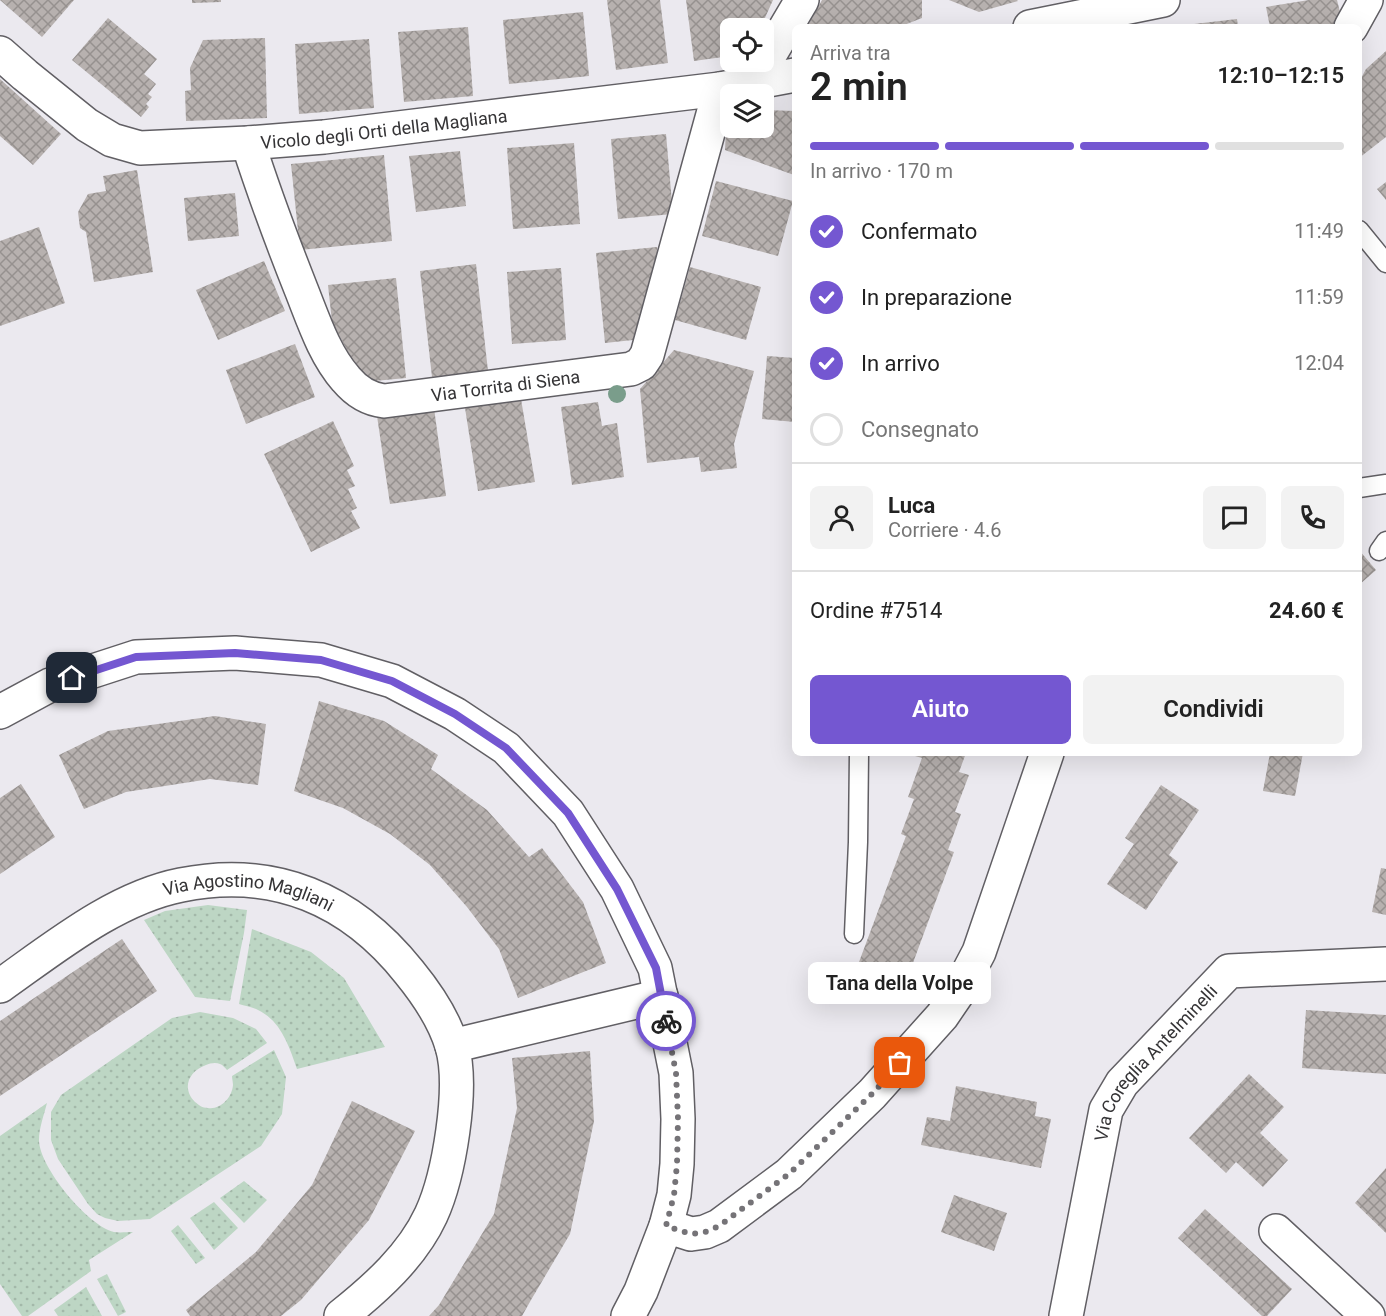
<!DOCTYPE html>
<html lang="it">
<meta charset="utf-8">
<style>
:root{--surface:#fff;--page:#f2f2f2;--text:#222;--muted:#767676;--line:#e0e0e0;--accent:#7457d1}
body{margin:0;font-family:Roboto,sans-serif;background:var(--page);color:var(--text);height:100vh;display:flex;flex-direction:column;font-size:22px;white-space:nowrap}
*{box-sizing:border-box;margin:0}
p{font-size:20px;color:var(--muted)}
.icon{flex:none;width:33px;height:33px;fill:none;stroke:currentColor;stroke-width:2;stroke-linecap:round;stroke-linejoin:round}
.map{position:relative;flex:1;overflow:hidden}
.panel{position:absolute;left:792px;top:24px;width:570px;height:732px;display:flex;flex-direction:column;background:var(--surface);border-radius:9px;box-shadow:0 6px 24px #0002}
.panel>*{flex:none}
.fabs{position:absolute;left:720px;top:18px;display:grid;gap:12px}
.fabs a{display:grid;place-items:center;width:54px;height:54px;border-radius:9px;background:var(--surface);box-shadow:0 6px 24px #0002;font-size:30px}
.pin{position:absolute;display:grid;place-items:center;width:51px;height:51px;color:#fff;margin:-26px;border-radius:12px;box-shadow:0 3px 9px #0006}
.courier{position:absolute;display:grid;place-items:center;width:60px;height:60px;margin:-30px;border:4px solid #7457d1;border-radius:50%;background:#fff;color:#222;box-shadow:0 2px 8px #0007}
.bubble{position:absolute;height:42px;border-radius:9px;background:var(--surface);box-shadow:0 6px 24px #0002;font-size:20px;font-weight:600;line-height:42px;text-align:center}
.headline em{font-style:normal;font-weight:600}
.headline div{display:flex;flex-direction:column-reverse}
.headline{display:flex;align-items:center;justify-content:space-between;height:102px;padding:0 18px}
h1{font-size:39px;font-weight:600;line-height:45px}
.bar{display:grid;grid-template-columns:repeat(4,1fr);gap:9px 6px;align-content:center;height:72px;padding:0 18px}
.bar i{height:8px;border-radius:4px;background:var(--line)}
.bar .current{background:var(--accent)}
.bar p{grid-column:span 4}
.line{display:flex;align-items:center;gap:15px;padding:0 18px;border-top:2px solid var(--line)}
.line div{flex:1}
.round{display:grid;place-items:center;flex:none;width:63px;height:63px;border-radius:9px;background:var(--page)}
ol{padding:0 18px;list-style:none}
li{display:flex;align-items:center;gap:18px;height:66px}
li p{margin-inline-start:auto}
li .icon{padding:6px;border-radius:50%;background:var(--accent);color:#fff;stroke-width:4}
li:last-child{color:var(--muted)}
li i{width:33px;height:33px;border:3px solid var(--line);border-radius:50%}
.cta{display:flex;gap:12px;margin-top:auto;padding:12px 18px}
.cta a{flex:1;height:69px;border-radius:9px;background:var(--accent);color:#fff;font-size:24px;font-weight:600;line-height:69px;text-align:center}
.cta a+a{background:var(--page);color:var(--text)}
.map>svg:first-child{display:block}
.grass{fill:url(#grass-dots)}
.building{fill:url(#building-cross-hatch)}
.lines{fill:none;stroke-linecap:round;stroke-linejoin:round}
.service-casing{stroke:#615f64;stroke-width:21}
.minor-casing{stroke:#615f64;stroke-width:36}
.service{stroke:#fff;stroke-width:18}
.minor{stroke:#fff;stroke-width:33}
.tree{fill:#7a9d8b}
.done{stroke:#757377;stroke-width:6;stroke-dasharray:0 10.8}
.route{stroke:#7457d1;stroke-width:8}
.labels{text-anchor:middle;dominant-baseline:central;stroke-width:5;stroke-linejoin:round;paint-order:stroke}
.street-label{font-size:18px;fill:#353436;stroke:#ebe9ef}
</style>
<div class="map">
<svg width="1386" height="1316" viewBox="0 0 1386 1316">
<defs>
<pattern id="grass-dots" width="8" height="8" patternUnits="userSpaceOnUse" patternTransform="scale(1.5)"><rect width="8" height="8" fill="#bdd6c4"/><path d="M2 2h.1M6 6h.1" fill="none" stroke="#a3b8a9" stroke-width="1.8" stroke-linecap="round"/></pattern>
<pattern id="building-cross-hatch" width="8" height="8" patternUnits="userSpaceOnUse" patternTransform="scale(1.5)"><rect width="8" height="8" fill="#b7b1af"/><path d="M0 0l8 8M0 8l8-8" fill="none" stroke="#96918f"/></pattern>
</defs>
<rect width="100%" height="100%" fill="#ebe9ef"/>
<path class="grass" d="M 208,905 L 247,910 L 244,933 L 230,1001 L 195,997 L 144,920 L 165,911 Z
M 252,929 L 311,952 L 344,978 L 385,1047 L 297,1069 C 289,1046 281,1021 258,1010 C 252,1007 245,1006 239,1004 Z
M 200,1012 L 233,1018 L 256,1029 L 267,1043 L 227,1070 C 225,1068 223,1065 220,1064 C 216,1062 210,1063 206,1065 C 189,1071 181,1088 195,1102 C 199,1105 202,1108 208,1108 C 220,1110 232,1098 233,1085 C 233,1082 232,1079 232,1076 L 274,1050 L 286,1077 L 282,1114 L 261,1146 L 150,1219 L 118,1221 L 105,1218 L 97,1214 L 88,1204 L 58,1159 L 51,1140 L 51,1112 L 61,1095 L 172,1018 Z
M 47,1103 C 44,1115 39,1128 39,1140 C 39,1167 88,1226 114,1232 C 120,1233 127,1232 133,1232 L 89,1260 L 91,1271 L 28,1316 L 22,1316 L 0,1284 L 0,1136 Z
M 244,1181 L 267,1200 L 244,1223 L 220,1198 Z
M 214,1202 L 238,1228 L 214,1250 L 190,1218 Z
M 178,1225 L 205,1258 L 196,1264 L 171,1231 Z
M 107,1274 L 126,1312 L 118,1316 L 97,1279 Z
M 86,1287 L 102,1316 L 58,1316 L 54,1310 Z"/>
<path class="building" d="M 0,0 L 74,0 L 42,37 Z
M 192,0 L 221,0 L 221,2 L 192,3 Z
M 607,0 L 660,0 L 668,63 L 616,70 Z
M 686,0 L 773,0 L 764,20 L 756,21 L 757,28 L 730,28 L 730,56 L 694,61 Z
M 822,0 L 922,0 L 922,18 L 899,27 L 807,27 Z
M 949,0 L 1017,0 L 1018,1 L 979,12 Z
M 1309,0 L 1337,0 L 1340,12 L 1333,27 L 1270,27 L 1266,7 Z
M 583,12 L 589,76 L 509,84 L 503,20 Z
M 108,18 L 157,59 L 144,74 L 156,84 L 148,94 L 152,97 L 146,104 L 149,107 L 141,117 L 72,60 Z
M 1237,19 L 1238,27 L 1194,27 L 1194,24 Z
M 468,27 L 473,96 L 404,102 L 398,32 Z
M 265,38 L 267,118 L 186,121 L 185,91 L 191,90 L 190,68 L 203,40 Z
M 369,39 L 374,108 L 299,114 L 295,44 Z
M 1386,51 L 1386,137 L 1359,158 L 1359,82 L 1366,69 Z
M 0,79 L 61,134 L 33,165 L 0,136 Z
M 727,109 L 730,109 L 730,128 L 764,128 L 764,110 L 795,111 L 794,175 L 725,150 Z
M 666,134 L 673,214 L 618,219 L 611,139 Z
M 574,143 L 580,224 L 513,229 L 507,148 Z
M 460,151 L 466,206 L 416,212 L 409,156 Z
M 384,155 L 392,241 L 300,250 L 291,164 Z
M 137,170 L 153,272 L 94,282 L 86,232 L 80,228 L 78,212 L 88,194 L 106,191 L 103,176 Z
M 716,181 L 793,201 L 778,256 L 702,236 Z
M 1386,182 L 1386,200 L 1377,189 Z
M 235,193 L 239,236 L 188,241 L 184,198 Z
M 39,227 L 65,303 L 0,326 L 0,241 Z
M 657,247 L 660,268 L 633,340 L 605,343 L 596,253 Z
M 264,261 L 285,311 L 218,340 L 196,290 Z
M 476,264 L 488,371 L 432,377 L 420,271 Z
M 690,267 L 761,287 L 746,340 L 675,320 Z
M 561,268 L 566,340 L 512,344 L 507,272 Z
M 396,278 L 406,378 L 364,382 L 332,322 L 328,285 Z
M 295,344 L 315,397 L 246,424 L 226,370 Z
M 674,350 L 754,371 L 734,444 L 737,468 L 701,472 L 699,457 L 647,463 L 640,389 Z
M 767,356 L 795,358 L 795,422 L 762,419 Z
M 521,399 L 535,482 L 478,491 L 465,408 Z
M 598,402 L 602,426 L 617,423 L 624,477 L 572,485 L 561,407 Z
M 434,408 L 446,496 L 390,504 L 377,416 Z
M 333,421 L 354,466 L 347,470 L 355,486 L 348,489 L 357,508 L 351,511 L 360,528 L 311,552 L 264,454 Z
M 1359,550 L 1376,570 L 1359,585 Z
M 319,701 L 384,721 L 438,755 L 431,769 L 487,810 L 529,857 L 542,848 L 583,902 L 606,963 L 518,998 L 499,949 L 467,907 L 430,865 L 390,834 L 343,808 L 294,791 Z
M 215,716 L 266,724 L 258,785 L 210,779 L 126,792 L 84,809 L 59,755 L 108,731 Z
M 917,753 L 966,753 L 959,772 L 969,775 L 955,812 L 961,814 L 948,850 L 954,852 L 907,979 L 859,962 L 906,836 L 901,834 L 914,799 L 908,797 L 922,758 L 915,756 Z
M 1270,753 L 1303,753 L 1295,796 L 1263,791 Z
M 21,784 L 55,837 L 0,874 L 0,798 Z
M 1161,785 L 1199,810 L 1169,855 L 1178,862 L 1146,910 L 1107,884 L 1134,844 L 1125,838 Z
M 1381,868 L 1386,869 L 1386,915 L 1372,912 Z
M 122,939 L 157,991 L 0,1096 L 0,1021 Z
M 1306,1010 L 1386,1015 L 1386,1074 L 1302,1068 Z
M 590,1051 L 594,1121 L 570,1234 L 531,1300 L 522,1316 L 429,1316 L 439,1305 L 494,1214 L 517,1108 L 512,1058 Z
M 1249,1074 L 1284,1107 L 1260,1133 L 1288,1160 L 1263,1187 L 1236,1162 L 1226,1173 L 1189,1138 Z
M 956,1086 L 1037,1102 L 1035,1116 L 1051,1119 L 1041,1168 L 921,1145 L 927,1117 L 950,1121 Z
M 352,1101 L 415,1131 L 369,1220 L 301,1300 L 281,1316 L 190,1316 L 186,1310 L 256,1252 L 312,1185 Z
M 1386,1168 L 1386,1233 L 1355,1203 Z
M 954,1195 L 1007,1213 L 994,1251 L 941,1232 Z
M 1205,1209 L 1292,1289 L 1267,1316 L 1262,1316 L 1178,1238 Z"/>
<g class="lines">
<g class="service-casing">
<path id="service" d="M 1359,230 L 1386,263
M 1359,488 L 1386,484
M 1379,551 L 1386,541
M 854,934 L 858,842 L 859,753"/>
</g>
<g class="minor-casing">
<g id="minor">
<path d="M 1030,27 L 1163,0"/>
<path d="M 1351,27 L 1366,0"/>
<path id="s1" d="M 0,53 L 25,75 L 87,125 L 112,140 L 140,148 L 248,143 L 324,137 L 720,89 L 795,75"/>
<path d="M 761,82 L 770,54 L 802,0"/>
<path id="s2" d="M 248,143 C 264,193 282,241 301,289 C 313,319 324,354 346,379 C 356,391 368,399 384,401 L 631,369 L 641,364 L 647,355 L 720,89"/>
<path d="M 0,712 L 50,685 L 136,657 L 235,653 L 321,660 L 392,681 L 455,714 L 506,748 L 568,813 L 617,889 L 655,968 L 676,1073 L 678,1119 L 677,1164 L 674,1195 L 666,1226 L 641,1291 L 628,1316"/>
<path id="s3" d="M 0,986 C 54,948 115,898 181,885 C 274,866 351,899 409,972 C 427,994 444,1019 452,1046 C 464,1088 449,1176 431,1215 C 412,1256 376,1288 341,1316"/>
<path d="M 452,1046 L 661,996"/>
<path d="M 666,1226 L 691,1234 L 705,1232 L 719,1226 L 789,1174 L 872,1094 L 942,1016 L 957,994 L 979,952 L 1047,753"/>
<path d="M 1276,1231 L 1368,1316"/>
<path id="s4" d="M 1066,1316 L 1106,1110 L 1122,1083 L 1229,971 L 1386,964"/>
</g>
</g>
<use href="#service" class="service"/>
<use href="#minor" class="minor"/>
</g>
<circle class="tree" cx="617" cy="394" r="9"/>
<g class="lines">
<path class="done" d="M 666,1021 L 676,1073 L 678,1119 L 677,1164 L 674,1195 L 666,1226 L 691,1234 L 705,1232 L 719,1226 L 789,1174 L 872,1094 L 900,1063"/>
<path class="route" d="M 72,678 L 136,657 L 235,653 L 321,660 L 392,681 L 455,714 L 506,748 L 568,813 L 617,889 L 656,968 L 666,1021"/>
</g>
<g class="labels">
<g class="street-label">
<text stroke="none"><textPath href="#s1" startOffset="416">Vicolo degli Orti della Magliana</textPath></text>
<text stroke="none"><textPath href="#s2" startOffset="424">Via Torrita di Siena</textPath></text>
<text stroke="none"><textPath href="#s3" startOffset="278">Via Agostino Magliani</textPath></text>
<text stroke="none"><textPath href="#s4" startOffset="276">Via Coreglia Antelminelli</textPath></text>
</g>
</g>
</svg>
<div class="fabs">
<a><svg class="icon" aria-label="locate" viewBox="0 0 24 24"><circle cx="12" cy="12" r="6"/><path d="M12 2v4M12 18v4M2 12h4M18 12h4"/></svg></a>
<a><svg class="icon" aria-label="layers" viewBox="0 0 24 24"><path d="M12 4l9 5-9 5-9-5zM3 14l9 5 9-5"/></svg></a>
</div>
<div class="pin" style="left:900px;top:1063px;background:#ea580c"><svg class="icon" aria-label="bag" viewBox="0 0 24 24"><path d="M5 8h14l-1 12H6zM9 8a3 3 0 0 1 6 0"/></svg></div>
<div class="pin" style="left:72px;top:678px;background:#1f2937"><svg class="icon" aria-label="home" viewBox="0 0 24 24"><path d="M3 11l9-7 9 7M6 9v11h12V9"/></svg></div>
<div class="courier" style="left:666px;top:1021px"><svg class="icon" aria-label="bike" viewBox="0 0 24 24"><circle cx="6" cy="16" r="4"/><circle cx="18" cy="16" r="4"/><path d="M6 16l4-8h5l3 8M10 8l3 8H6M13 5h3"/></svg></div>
<div class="bubble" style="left:808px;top:962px;width:183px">Tana della Volpe</div>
<section class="panel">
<div class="headline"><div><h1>2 min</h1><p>Arriva tra</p></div><em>12:10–12:15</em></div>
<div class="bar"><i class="current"></i><i class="current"></i><i class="current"></i><i></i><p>In arrivo · 170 m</p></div>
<ol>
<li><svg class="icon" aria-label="check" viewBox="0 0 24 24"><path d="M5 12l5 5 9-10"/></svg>Confermato<p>11:49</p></li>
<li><svg class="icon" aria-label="check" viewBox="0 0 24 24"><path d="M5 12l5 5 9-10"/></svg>In preparazione<p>11:59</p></li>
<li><svg class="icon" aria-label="check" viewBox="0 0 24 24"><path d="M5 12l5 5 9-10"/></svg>In arrivo<p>12:04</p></li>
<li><i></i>Consegnato</li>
</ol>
<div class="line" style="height:108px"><a class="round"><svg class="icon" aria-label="person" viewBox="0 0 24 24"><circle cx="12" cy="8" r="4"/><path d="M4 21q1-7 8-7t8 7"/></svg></a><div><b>Luca</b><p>Corriere · 4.6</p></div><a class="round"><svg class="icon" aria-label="chat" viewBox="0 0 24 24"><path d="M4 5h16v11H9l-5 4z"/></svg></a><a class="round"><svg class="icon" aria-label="phone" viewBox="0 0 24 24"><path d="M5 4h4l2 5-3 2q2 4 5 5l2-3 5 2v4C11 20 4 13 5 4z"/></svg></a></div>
<div class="line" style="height:78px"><div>Ordine #7514</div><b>24.60 €</b></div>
<div class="cta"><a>Aiuto</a><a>Condividi</a></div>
</section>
</div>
